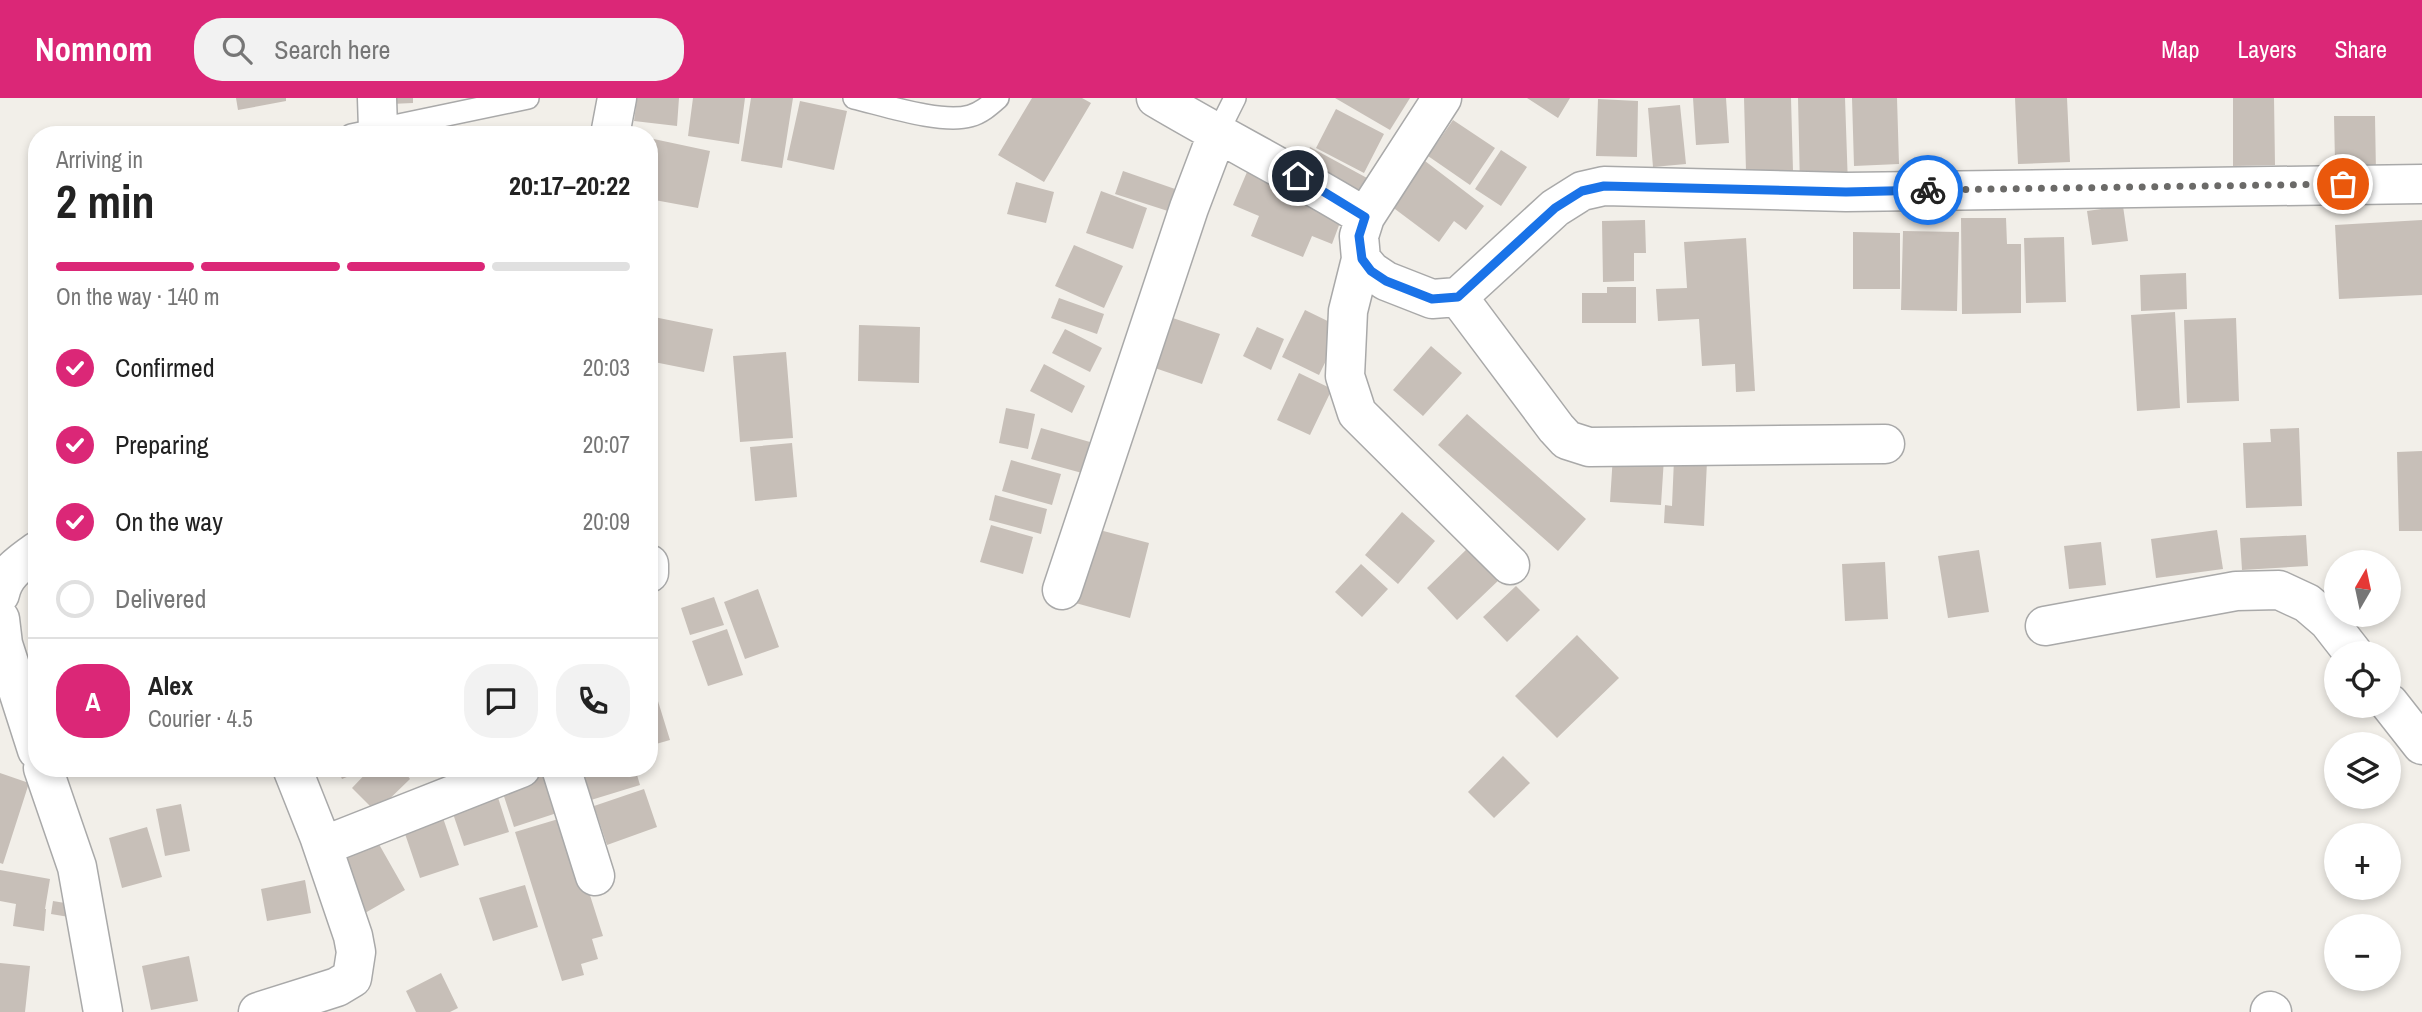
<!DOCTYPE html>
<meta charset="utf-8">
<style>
:root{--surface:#fff;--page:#f2f2f2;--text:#222;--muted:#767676;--line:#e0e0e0;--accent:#db2777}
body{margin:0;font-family:"Archivo Narrow",sans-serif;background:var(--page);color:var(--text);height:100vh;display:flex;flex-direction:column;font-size:26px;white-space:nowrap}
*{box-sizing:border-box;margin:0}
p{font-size:23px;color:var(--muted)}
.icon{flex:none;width:38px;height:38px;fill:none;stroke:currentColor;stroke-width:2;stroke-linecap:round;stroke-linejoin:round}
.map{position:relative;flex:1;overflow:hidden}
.drawer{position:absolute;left:28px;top:28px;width:630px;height:651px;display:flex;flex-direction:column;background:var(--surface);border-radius:28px;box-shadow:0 4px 10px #0003}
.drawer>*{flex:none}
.needle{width:46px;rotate:9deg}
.tools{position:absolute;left:2324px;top:452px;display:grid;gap:14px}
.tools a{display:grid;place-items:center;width:77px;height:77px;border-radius:50%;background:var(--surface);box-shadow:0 4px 10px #0003;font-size:35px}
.pin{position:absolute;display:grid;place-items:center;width:60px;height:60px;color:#fff;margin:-30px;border:4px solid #fff;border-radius:50%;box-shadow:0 2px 7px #0007}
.courier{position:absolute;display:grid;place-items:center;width:70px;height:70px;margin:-35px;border:5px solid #1a73e8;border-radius:50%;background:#fff;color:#222;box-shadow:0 2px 9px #0007}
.headline em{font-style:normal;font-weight:700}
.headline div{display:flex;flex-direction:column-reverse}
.headline{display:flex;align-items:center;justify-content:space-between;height:119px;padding:0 28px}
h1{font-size:46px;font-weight:700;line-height:52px}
.bar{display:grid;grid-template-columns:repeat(4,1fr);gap:10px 7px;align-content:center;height:84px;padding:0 28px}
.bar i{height:9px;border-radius:5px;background:var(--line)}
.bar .selected{background:var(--accent)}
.bar p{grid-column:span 4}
.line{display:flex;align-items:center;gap:18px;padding:0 28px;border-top:2px solid var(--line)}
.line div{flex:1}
.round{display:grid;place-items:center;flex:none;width:74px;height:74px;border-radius:28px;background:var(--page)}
ol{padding:0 28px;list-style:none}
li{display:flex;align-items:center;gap:21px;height:77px}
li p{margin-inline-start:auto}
li .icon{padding:7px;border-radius:50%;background:var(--accent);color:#fff;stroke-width:4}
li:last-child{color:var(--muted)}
li i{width:38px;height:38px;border:4px solid var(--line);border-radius:50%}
header{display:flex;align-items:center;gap:42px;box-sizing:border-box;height:98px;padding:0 35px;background:var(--accent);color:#fff}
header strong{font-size:33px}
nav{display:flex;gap:38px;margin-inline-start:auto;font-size:24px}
.search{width:490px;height:63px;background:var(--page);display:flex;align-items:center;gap:18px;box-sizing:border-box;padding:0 24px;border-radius:28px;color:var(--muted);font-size:26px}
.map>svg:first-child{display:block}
.building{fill:#c7bfb8}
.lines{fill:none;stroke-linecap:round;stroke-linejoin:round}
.service-casing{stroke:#a9a9a9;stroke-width:24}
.minor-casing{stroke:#a9a9a9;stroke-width:41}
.service{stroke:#fff;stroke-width:21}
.minor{stroke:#fff;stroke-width:38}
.done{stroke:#6b6a68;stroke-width:7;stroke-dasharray:0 12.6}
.route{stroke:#1a73e8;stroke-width:9}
</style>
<header>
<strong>Nomnom</strong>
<div class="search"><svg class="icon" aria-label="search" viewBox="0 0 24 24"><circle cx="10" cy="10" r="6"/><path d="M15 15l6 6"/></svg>Search here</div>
<nav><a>Map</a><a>Layers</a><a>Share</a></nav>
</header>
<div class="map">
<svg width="2422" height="914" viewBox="0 0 2422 914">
<rect width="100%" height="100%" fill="#f2efe9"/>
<path class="building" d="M 236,0 L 286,0 L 286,3 L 238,12 Z
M 390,0 L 413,0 L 413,5 L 390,6 Z
M 637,0 L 679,0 L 677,28 L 634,23 Z
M 693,0 L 745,0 L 739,46 L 688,38 Z
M 751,0 L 793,0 L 782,70 L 741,63 Z
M 1032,0 L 1082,0 L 1091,5 L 1044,84 L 998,57 Z
M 1335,0 L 1410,0 L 1390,32 Z
M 1527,0 L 1570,0 L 1558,20 Z
M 1693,0 L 1726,0 L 1729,45 L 1696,47 Z
M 1744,0 L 1791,0 L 1793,73 L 1746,73 Z
M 1798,0 L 1845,0 L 1848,88 L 1800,89 Z
M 1852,0 L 1897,0 L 1899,66 L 1854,68 Z
M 2015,0 L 2067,0 L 2070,64 L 2018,66 Z
M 2233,0 L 2274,0 L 2275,67 L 2233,68 Z
M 1598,1 L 1638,3 L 1637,59 L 1596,58 Z
M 800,3 L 847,13 L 834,72 L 787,62 Z
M 1680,7 L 1686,66 L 1653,69 L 1648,10 Z
M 1336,11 L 1384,36 L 1364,75 L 1316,50 Z
M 2334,18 L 2375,18 L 2376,76 L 2354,76 L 2354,64 L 2335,64 Z
M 1453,22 L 1495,50 L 1470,87 L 1428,58 Z
M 649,40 L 710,53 L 698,110 L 649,101 Z
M 1310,49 L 1367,80 L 1355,102 L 1298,71 Z
M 1501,52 L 1527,69 L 1501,108 L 1475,91 Z
M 1425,63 L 1484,108 L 1466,132 L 1454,123 L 1439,144 L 1391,108 Z
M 1123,73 L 1178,92 L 1171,114 L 1115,96 Z
M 1247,74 L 1344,114 L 1332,146 L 1312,138 L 1303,159 L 1251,138 L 1259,118 L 1233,107 Z
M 1016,84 L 1054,94 L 1046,125 L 1007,116 Z
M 1101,93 L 1147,110 L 1133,151 L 1086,135 Z
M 2123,108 L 2128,143 L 2092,147 L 2087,113 Z
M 1961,120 L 2006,120 L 2007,146 L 2021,146 L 2021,215 L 1962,216 Z
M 1645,122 L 1646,155 L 1634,155 L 1634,183 L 1603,184 L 1602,123 Z
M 2422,122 L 2422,197 L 2339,201 L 2335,127 Z
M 1903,133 L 1959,134 L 1957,213 L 1901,212 Z
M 1853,134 L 1900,135 L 1900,191 L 1853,191 Z
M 2064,139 L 2066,204 L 2026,205 L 2024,140 Z
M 1746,140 L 1755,293 L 1736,294 L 1735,266 L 1702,268 L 1699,221 L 1658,223 L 1656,191 L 1687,190 L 1684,144 Z
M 1074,147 L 1123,168 L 1104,210 L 1055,188 Z
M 2186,175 L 2187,211 L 2141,213 L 2140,177 Z
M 1607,189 L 1636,189 L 1636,225 L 1582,225 L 1582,195 L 1607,195 Z
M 1059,200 L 1104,216 L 1097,236 L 1051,220 Z
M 1305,212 L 1342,230 L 1319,277 L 1282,259 Z
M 2175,214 L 2180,310 L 2137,313 L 2131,217 Z
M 1164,217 L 1220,236 L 1202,286 L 1146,267 Z
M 649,218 L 713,231 L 704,274 L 649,263 Z
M 2236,220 L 2239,303 L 2187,305 L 2184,222 Z
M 859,227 L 920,229 L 919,285 L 858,283 Z
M 1257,229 L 1284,241 L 1271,272 L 1243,258 Z
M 1065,231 L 1102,250 L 1090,274 L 1052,255 Z
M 1431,248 L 1462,275 L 1423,318 L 1393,292 Z
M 786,254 L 793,340 L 740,344 L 733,258 Z
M 1044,266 L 1085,288 L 1072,315 L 1030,293 Z
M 1299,275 L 1332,291 L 1310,337 L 1277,322 Z
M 1006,310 L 1035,316 L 1028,351 L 999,345 Z
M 1467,316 L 1586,421 L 1558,453 L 1438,347 Z
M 1041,330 L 1090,344 L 1082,375 L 1031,361 Z
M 2299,330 L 2302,408 L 2246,410 L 2243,345 L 2271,344 L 2270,331 Z
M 792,345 L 797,399 L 755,403 L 750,349 Z
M 2422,353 L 2422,433 L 2399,433 L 2397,354 Z
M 1613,357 L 1664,360 L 1661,407 L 1610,404 Z
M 1674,361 L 1707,363 L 1704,428 L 1664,425 L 1665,407 L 1672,408 Z
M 1011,362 L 1061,376 L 1052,407 L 1002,393 Z
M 995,397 L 1047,411 L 1041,436 L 989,422 Z
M 1402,414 L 1435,443 L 1398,486 L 1365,457 Z
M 991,427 L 1033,439 L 1023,476 L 980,464 Z
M 1092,430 L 1149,445 L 1130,520 L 1072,504 Z
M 2217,432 L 2223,471 L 2156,480 L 2151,441 Z
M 2306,437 L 2308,468 L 2242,472 L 2240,440 Z
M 2101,444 L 2106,487 L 2069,491 L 2064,448 Z
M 1470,448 L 1501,480 L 1457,522 L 1427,490 Z
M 1979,452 L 1989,514 L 1948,520 L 1938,458 Z
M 1885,464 L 1888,521 L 1845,523 L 1842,466 Z
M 1361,466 L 1388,491 L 1362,519 L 1335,494 Z
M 1516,488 L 1540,512 L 1507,544 L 1483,519 Z
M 758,491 L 779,549 L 745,561 L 724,504 Z
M 714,499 L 724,527 L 690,537 L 681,510 Z
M 727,531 L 743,577 L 708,588 L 692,543 Z
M 1577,537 L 1619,580 L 1557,640 L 1515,598 Z
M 649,574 L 670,642 L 649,648 Z
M 1503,658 L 1530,685 L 1494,720 L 1468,694 Z
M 337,670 L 368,670 L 342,681 Z
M 371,670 L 402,670 L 410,681 L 376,714 L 352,690 Z
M 538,670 L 549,670 L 563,713 L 514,729 L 499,683 Z
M 575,670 L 635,670 L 640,687 L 591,702 L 585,680 L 578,682 Z
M 0,675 L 29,685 L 3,766 L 0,765 Z
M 494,687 L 509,734 L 464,748 L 448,701 Z
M 644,691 L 657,729 L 607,747 L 594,708 Z
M 181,706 L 190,753 L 165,758 L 156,711 Z
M 440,711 L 459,767 L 420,780 L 401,724 Z
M 565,719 L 603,838 L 592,841 L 598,861 L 581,866 L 584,877 L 562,883 L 515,734 Z
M 147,729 L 162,779 L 122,790 L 109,740 Z
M 376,741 L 405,792 L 365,815 L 344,759 Z
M 0,772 L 50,781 L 45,811 L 46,811 L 44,833 L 13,828 L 16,806 L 0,803 Z
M 305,782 L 311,815 L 267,823 L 261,791 Z
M 525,787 L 538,829 L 493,843 L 479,800 Z
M 53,803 L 83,808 L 81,821 L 51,816 Z
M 189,858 L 198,903 L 151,912 L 142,868 Z
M 0,865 L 30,868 L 25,914 L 0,914 Z
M 441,875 L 458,910 L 450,914 L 416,914 L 406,893 Z"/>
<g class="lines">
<g class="service-casing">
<path id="service" d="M 854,0 C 884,7 941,26 970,18 C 981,15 989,8 998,0
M 1217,36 L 1235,0
M 351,37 L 528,0"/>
</g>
<g class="minor-casing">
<path id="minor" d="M 377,0 L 378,31
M 1156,0 C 1225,41 1297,77 1365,119 L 1442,0
M 610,37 L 617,0
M 1365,119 L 1359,138 L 1361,161 L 1371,173 L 1386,183 L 1432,201 L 1458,199 L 1555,110 L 1582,93 L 1604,88 L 1846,94 L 2422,86
M 1361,161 L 1348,213 L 1345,278 L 1357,315 L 1510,467
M 1458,199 L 1556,330 L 1567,342 L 1589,349 L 1885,346
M 649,466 L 649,475
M 1062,492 L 1189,110 L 1217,36
M 0,496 C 4,475 20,466 37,453
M 0,521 L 3,546 L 37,652
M 2045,528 L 2236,493 L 2279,492 L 2307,505 L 2328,523 L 2353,555
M 2389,605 L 2422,647
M 43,670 L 77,769 L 103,914
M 561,670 L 595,778
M 323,748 L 521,670
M 2270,913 L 2272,914
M 258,914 L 337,889 L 352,880 L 356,854 L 353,838 L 319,738 L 292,670"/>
</g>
<use href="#service" class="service"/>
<use href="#minor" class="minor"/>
</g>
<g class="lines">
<path class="done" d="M 1928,92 L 2343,86"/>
<path class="route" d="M 1298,78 L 1365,119 L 1359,138 L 1362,161 L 1371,173 L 1386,183 L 1432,201 L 1458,199 L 1555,110 L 1582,93 L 1604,88 L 1846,94 L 1928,92"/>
</g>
</svg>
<div class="tools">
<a><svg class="needle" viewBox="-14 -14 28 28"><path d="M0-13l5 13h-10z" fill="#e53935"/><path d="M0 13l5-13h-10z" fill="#767676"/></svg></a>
<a><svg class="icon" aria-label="locate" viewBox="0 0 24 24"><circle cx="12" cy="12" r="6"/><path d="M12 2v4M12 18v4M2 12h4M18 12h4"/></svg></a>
<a><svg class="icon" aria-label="layers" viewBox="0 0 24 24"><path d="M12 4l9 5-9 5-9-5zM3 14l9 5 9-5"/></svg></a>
<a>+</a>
<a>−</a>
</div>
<div class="pin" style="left:2343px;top:86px;background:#ea580c"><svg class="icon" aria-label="bag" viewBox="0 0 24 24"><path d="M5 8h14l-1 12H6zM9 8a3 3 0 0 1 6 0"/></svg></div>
<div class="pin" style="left:1298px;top:78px;background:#1f2937"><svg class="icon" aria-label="home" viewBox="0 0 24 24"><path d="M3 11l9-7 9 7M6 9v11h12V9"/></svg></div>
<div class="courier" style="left:1928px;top:92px"><svg class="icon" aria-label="bike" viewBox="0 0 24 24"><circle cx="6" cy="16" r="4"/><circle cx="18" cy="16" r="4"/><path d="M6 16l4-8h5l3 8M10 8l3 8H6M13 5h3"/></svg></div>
<section class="drawer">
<div class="headline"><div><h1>2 min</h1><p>Arriving in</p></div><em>20:17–20:22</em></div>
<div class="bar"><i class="selected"></i><i class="selected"></i><i class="selected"></i><i></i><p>On the way · 140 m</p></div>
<ol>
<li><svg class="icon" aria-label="check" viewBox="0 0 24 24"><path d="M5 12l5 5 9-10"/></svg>Confirmed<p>20:03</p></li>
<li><svg class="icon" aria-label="check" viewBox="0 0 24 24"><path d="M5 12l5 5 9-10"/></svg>Preparing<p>20:07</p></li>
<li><svg class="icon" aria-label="check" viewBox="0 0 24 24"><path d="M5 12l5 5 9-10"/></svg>On the way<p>20:09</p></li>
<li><i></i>Delivered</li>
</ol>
<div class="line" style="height:126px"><b class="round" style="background:var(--accent);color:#fff">A</b><div><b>Alex</b><p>Courier · 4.5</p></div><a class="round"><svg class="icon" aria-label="chat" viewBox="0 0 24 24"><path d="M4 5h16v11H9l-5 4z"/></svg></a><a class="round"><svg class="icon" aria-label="phone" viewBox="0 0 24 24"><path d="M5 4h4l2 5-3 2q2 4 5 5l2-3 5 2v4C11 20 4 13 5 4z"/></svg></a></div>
</section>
</div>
